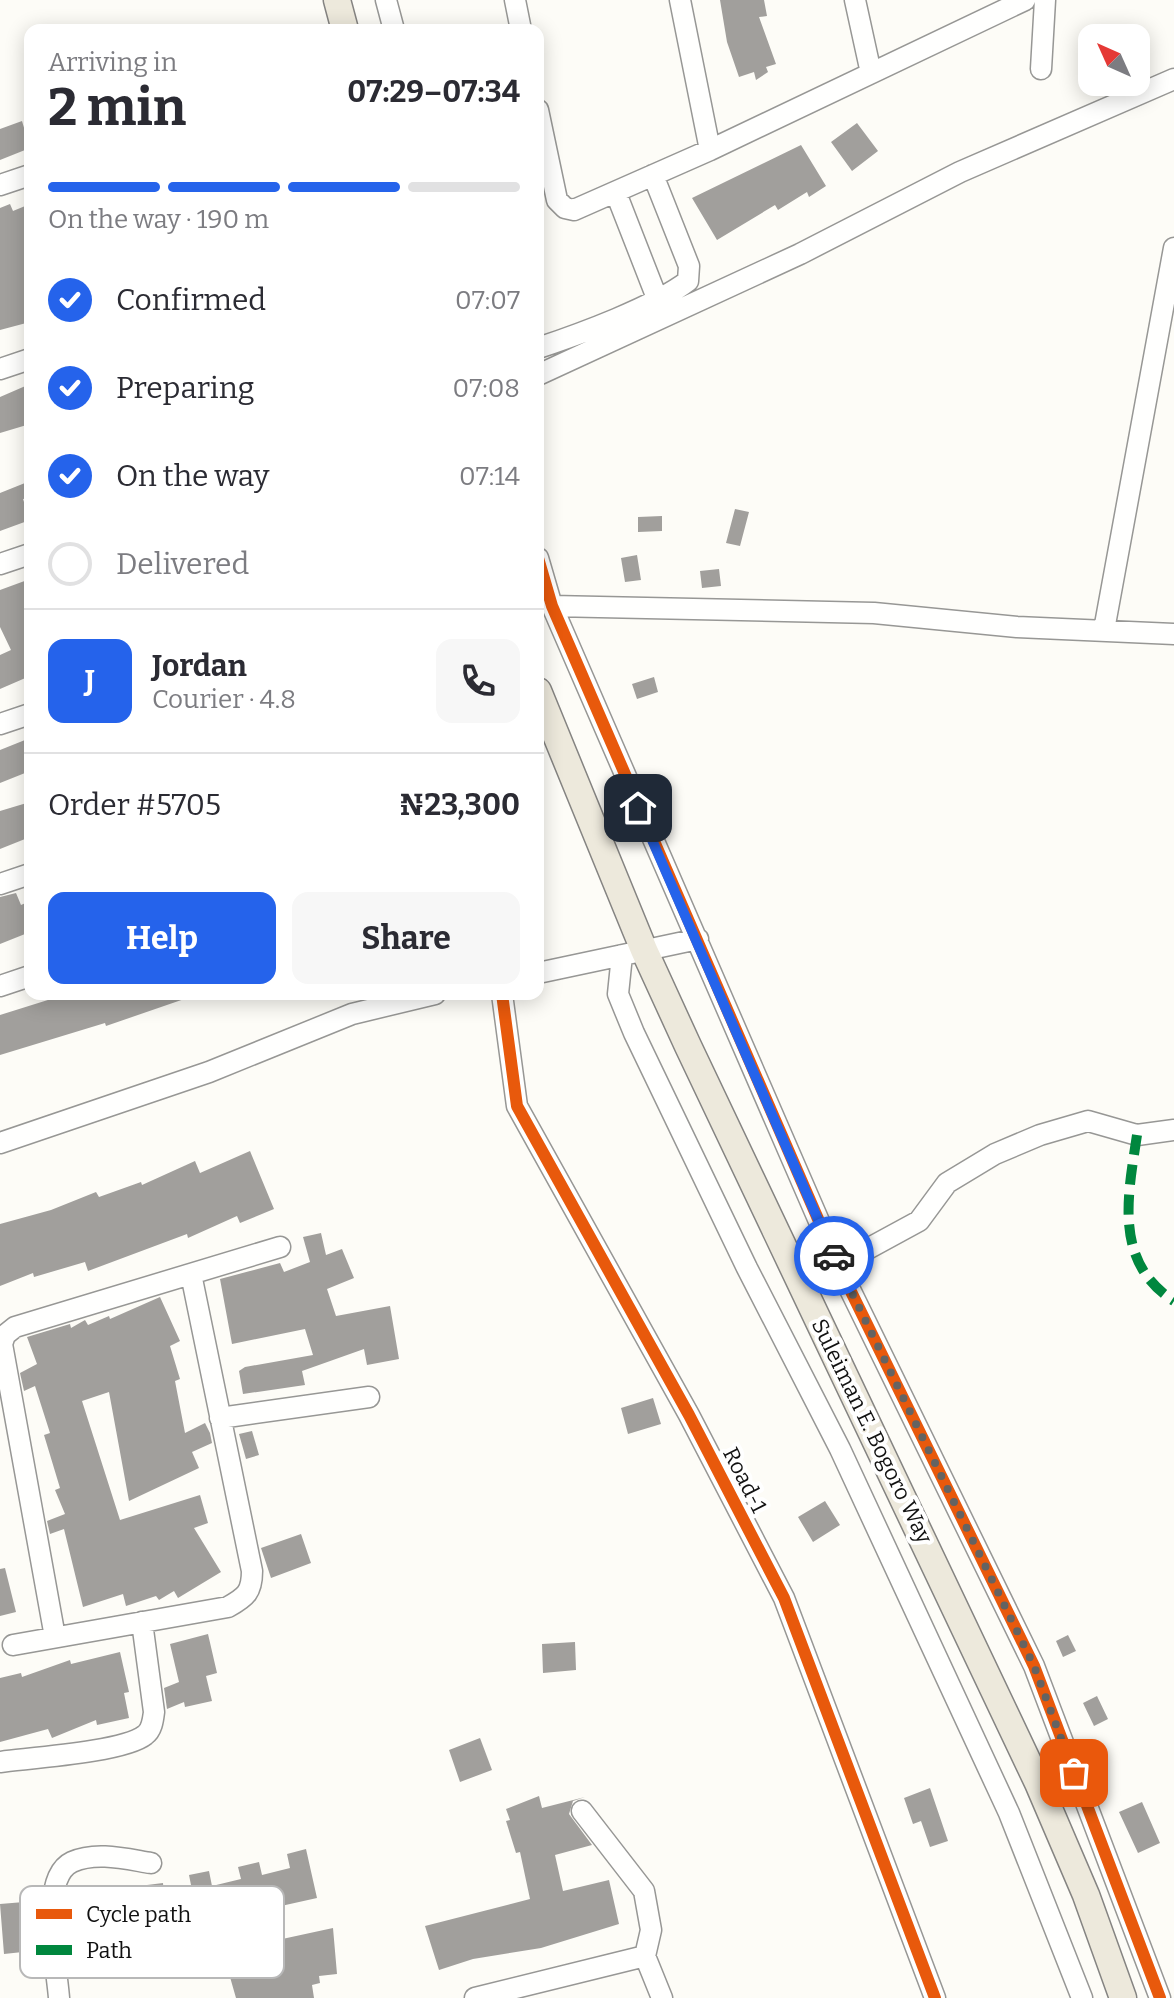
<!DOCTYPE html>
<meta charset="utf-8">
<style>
:root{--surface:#fff;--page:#f7f7f7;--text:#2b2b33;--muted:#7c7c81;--line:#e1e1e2;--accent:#2563eb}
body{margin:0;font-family:Bitter,serif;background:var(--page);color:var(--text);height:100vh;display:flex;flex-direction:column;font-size:30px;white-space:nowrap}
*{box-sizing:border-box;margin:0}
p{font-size:26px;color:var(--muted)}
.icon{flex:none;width:44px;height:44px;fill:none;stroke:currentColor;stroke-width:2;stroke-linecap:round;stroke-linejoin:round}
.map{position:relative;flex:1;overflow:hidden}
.details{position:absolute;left:24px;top:24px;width:520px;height:976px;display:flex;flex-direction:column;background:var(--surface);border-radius:16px;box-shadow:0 4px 20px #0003}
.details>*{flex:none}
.needle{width:52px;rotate:315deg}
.controls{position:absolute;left:1078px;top:24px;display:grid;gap:16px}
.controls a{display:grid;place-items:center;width:72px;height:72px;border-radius:16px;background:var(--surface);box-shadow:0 4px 20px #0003;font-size:40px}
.pin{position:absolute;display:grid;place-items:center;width:68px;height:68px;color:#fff;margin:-34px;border-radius:16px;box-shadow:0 4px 12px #0006}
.courier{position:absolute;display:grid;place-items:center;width:80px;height:80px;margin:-40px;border:6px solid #2563eb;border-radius:50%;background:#fff;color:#222;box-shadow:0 2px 10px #0007}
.overview em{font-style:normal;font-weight:700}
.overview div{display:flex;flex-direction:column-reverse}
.overview{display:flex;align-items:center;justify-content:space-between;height:136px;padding:0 24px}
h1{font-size:52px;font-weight:700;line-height:60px}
.bar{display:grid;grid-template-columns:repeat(4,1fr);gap:12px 8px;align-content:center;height:96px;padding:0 24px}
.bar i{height:10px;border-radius:6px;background:var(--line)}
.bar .on{background:var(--accent)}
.bar p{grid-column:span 4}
.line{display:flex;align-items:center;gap:20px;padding:0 24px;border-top:2px solid var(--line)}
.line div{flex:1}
.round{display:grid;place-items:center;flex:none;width:84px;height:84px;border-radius:16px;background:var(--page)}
ol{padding:0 24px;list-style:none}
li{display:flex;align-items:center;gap:24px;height:88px}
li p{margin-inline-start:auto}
li .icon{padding:8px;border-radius:50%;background:var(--accent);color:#fff;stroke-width:4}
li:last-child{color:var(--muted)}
li i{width:44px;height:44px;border:4px solid var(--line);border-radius:50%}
.primary-button{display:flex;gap:16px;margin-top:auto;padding:16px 24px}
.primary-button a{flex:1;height:92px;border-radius:16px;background:var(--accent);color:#fff;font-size:32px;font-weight:700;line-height:92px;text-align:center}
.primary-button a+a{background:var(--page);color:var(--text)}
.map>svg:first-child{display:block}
.building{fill:#a19f9c}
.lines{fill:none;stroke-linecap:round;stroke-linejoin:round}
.minor-casing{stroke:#979795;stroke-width:23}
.major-casing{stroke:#858482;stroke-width:29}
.minor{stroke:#fffffe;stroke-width:20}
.major{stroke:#ede9dc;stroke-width:26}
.quiet{stroke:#00873e;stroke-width:10;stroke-dasharray:20 10;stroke-linecap:butt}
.cycleway-casing{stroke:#fff;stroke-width:17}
.cycleway{stroke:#e8590c;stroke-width:12}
.done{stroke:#646362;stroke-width:8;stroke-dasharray:0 14.4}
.route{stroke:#2563eb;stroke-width:10}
.labels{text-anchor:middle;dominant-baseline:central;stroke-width:8;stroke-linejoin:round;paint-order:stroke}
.street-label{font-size:22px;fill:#111;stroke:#fff}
.key{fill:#fff;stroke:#b8b8b8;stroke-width:2}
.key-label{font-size:22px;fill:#111}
</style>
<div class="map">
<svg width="1174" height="1998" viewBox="0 0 1174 1998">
<rect width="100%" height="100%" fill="#fdfcf7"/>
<path class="building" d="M 720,0 L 764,0 L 767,16 L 759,17 L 776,64 L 766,67 L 768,72 L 756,80 L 754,72 L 739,77 L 727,42 Z
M 22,121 L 30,148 L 0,160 L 0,129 Z
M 857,123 L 878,151 L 852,171 L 831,142 Z
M 801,145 L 826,186 L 809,197 L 807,192 L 778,210 L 775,205 L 717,240 L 692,198 Z
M 10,204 L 13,211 L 30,204 L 30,322 L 0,330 L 0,208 Z
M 30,384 L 30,424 L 0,433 L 0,397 Z
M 30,481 L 30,498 L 23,499 L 30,520 L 0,531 L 0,493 Z
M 735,509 L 749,512 L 740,546 L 726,543 Z
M 662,516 L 662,531 L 638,532 L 638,517 Z
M 637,555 L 641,580 L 625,582 L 621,558 Z
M 719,569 L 721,586 L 702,588 L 700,571 Z
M 30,579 L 30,676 L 0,689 L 0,655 L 11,650 L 0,627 L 0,590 Z
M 654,677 L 658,692 L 637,699 L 632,684 Z
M 30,738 L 30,771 L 0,783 L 0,750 Z
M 30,802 L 30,837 L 0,849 L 0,811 Z
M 16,893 L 21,905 L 30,901 L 30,932 L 0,944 L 0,897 Z
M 67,994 L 193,994 L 193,996 L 106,1026 L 105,1023 L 0,1055 L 0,1015 Z
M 250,1151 L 274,1209 L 240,1223 L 237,1216 L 188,1238 L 187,1234 L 88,1271 L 85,1262 L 34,1277 L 33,1273 L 0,1286 L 0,1224 L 51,1210 L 96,1192 L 99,1197 L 141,1182 L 142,1185 L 195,1161 L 200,1173 Z
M 321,1233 L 326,1255 L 342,1249 L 354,1278 L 327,1289 L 336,1316 L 390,1306 L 399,1359 L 367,1365 L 364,1349 L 302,1371 L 305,1385 L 243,1394 L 239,1371 L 245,1367 L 313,1355 L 305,1329 L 232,1344 L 220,1279 L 280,1263 L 284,1272 L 310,1262 L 303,1237 Z
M 160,1297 L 180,1341 L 170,1346 L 180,1379 L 175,1381 L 185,1433 L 205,1423 L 210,1433 L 212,1443 L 192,1452 L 199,1468 L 129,1501 L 109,1392 L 82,1401 L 120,1520 L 200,1495 L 208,1523 L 194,1528 L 221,1572 L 178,1598 L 174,1591 L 159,1600 L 156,1596 L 126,1606 L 123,1594 L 83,1607 L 64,1529 L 50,1534 L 47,1521 L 65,1514 L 55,1490 L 60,1488 L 44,1435 L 50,1433 L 35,1386 L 24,1391 L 20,1373 L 37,1364 L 27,1337 L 70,1324 L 71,1328 L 85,1320 L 88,1325 L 109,1316 L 110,1319 Z
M 653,1398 L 661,1424 L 628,1434 L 621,1408 Z
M 252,1431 L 259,1455 L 246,1459 L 239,1434 Z
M 825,1501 L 840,1525 L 813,1542 L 798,1517 Z
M 301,1534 L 311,1563 L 271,1578 L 261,1548 Z
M 5,1568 L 16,1612 L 0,1616 L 0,1569 Z
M 208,1634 L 217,1673 L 206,1676 L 212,1701 L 185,1707 L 184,1702 L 167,1709 L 164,1688 L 179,1682 L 170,1644 Z
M 1068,1635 L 1076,1651 L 1063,1657 L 1056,1641 Z
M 575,1642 L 576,1670 L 543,1673 L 542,1644 Z
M 120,1652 L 129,1692 L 124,1693 L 129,1718 L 97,1725 L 96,1720 L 52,1738 L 48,1729 L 0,1742 L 0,1678 L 21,1673 L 22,1677 L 70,1660 L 71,1664 Z
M 1097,1696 L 1108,1719 L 1094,1726 L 1083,1703 Z
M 480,1738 L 492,1770 L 460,1782 L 449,1750 Z
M 930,1788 L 948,1841 L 930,1847 L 921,1821 L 913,1824 L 904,1798 Z
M 539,1796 L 542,1808 L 585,1797 L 573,1801 L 569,1814 L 592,1845 L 555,1855 L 563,1891 L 609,1880 L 619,1924 L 541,1948 L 473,1959 L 439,1970 L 425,1926 L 530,1899 L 520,1852 L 516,1853 L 506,1821 L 510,1820 L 506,1809 Z
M 1142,1802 L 1160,1843 L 1138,1853 L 1119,1812 Z
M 306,1849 L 317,1898 L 168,1931 L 176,1950 L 142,1964 L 132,1940 L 87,1950 L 79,1915 L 91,1912 L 89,1901 L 111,1896 L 113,1906 L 141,1902 L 139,1886 L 163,1883 L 164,1896 L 192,1890 L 189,1875 L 209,1871 L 212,1886 L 241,1879 L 238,1867 L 259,1862 L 262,1875 L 290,1868 L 287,1854 Z
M 36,1901 L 39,1934 L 30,1935 L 32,1951 L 4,1954 L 0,1904 Z
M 333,1928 L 337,1974 L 319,1976 L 320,1983 L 312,1985 L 314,1998 L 236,1998 L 228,1970 L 276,1955 L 273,1941 Z"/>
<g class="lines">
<g class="minor-casing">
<path id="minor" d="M 386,0 L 394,30
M 515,0 L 521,30
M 680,0 L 710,150
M 855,0 L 871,73
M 1041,69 L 1045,0
M 538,110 L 557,200 L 565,208 L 574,210 L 710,150 L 1025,0
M 0,185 L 30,175
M 616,193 L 657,298
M 538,348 C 580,334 654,307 688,281 L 689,266 L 653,175
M 0,369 L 30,359
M 538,375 L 800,254 L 960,172 L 1174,79
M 538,558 L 552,606 L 838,1265 L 1034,1666 L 1160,1998
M 0,564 L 30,554
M 552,606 L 874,613 L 1017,627 L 1174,634
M 1104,630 L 1174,248
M 0,724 L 30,714
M 0,884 L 30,874
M 622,955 L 618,994 L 634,1033 L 747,1268 L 840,1449 L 1009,1813 L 1082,1998
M 538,973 L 698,939
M 0,986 L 30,976
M 502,994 L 517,1106 L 689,1415 L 784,1598 L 935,1998
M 0,1143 L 209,1072 L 352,1014 L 435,994
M 838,1265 L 919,1221 L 947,1183 L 995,1154 L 1040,1135 L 1088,1121 L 1137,1135 L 1174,1130
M 220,1418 L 369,1397
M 55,1637 L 2,1344 L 5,1335 L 15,1327 L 280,1247
M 13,1645 L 228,1607 C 246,1597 252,1592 252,1571 L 191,1274
M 0,1762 C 30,1758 124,1752 145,1735 C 152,1730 153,1720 154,1712 L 142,1622
M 582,1811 L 644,1891 L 651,1930 L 645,1956 L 662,1998
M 59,1998 C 57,1968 38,1878 72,1862 C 96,1851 126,1859 151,1863
M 475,1998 L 645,1956"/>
</g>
<g class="major-casing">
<path id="major" d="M 337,0 L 345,30
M 538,691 L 644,950 L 688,1046 L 1038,1783 L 1086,1895 L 1123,1998"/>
</g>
<use href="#minor" class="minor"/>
<use href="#major" class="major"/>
<path class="quiet" d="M 1137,1135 C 1128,1195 1113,1262 1174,1301"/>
<g class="cycleway-casing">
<path id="cycleway" d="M 538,558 L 552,606 L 838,1265 L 1034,1666 L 1160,1998
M 502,994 L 517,1106 L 689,1415 L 784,1598 L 935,1998"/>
</g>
<use href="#cycleway" class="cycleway"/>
</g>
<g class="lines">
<path class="done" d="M 834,1256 L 1034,1666 L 1074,1773"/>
<path class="route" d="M 638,808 L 834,1256"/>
</g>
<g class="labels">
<g class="street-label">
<text transform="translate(872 1431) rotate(64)">Suleiman E. Bogoro Way</text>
<text transform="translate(745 1480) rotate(63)">Road-1</text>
</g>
</g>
<rect x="20" y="1886" width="264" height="92" rx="12" class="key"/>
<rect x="36" y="1909" width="36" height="10" fill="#e8590c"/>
<rect x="36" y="1945" width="36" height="10" fill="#00873e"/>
<g class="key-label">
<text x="86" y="1922">Cycle path</text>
<text x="86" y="1958">Path</text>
</g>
</svg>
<div class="controls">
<a><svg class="needle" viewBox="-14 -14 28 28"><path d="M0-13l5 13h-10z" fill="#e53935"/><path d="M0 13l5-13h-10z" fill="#7c7c81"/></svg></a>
</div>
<div class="pin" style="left:1074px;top:1773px;background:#ea580c"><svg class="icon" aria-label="bag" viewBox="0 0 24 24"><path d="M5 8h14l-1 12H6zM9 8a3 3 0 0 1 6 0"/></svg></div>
<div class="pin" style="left:638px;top:808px;background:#1f2937"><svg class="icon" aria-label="home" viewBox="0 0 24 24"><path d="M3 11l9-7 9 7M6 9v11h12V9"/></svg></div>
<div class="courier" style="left:834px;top:1256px"><svg class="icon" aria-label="car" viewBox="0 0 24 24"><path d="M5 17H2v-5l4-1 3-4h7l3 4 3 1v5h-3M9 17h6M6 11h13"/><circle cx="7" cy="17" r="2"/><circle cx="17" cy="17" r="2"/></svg></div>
<section class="details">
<div class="overview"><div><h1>2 min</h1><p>Arriving in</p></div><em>07:29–07:34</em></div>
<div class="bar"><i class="on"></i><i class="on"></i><i class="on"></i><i></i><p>On the way · 190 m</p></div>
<ol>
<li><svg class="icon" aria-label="check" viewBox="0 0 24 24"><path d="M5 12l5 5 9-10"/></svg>Confirmed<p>07:07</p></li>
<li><svg class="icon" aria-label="check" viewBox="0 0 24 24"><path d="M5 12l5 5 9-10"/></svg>Preparing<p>07:08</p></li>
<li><svg class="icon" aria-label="check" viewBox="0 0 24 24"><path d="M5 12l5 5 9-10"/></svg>On the way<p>07:14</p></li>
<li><i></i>Delivered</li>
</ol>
<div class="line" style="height:144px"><b class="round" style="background:var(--accent);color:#fff">J</b><div><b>Jordan</b><p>Courier · 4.8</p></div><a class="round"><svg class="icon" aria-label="phone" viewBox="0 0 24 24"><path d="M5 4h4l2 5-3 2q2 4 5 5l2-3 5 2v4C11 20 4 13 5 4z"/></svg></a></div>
<div class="line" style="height:104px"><div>Order #5705</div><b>₦23,300</b></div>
<div class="primary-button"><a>Help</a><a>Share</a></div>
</section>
</div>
